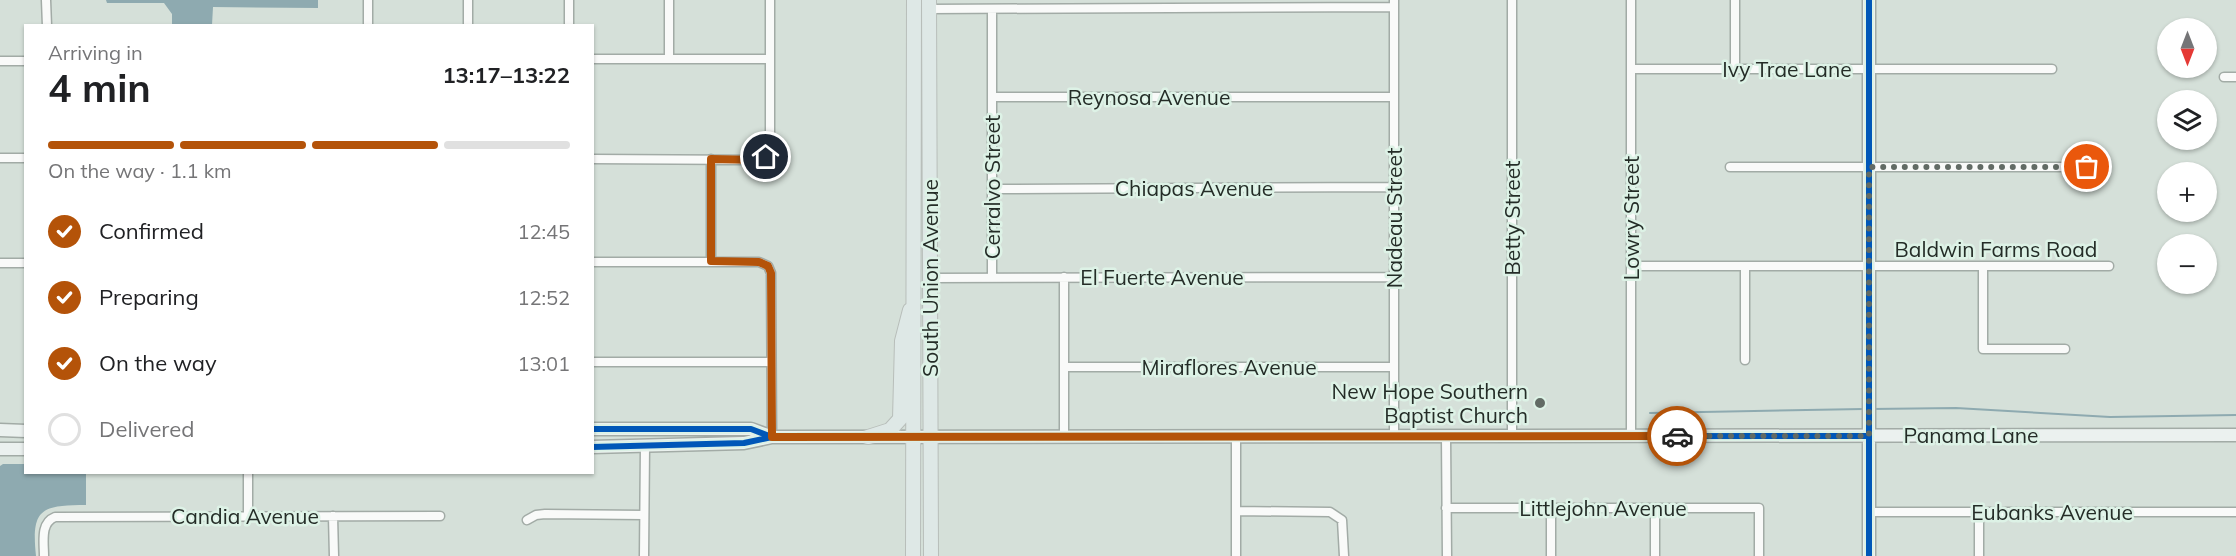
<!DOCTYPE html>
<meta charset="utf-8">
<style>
:root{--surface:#fff;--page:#f6f6f6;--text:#202124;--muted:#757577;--line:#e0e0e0;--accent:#b45309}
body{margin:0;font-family:Mulish,sans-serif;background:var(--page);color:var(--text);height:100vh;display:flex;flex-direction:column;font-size:22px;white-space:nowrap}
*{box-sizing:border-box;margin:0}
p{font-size:20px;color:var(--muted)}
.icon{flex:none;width:33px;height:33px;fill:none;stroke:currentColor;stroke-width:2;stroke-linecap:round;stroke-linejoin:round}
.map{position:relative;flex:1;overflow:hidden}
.sheet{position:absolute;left:24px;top:24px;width:570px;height:450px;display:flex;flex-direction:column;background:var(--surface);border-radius:0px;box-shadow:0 2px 4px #0004}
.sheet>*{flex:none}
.needle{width:39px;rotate:180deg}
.buttons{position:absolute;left:2157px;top:18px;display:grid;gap:12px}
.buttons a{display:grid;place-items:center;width:60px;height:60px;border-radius:50%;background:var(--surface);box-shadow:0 2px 4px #0004;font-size:30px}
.pin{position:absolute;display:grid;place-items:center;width:51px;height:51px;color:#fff;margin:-26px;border:3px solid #fff;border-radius:50%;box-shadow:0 2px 6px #0007}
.courier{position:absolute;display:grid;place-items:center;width:60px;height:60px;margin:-30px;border:4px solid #b45309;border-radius:50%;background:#fff;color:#222;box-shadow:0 2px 8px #0007}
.overview em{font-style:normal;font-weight:700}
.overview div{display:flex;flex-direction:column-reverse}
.overview{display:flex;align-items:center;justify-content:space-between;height:102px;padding:0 24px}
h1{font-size:39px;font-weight:700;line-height:45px}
.bar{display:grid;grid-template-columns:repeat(4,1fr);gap:9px 6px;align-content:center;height:72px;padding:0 24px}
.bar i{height:8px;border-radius:4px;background:var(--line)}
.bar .selected{background:var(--accent)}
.bar p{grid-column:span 4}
ol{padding:0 24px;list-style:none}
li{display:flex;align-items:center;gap:18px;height:66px}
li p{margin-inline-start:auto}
li .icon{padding:6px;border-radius:50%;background:var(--accent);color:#fff;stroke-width:4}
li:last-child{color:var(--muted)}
li i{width:33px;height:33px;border:3px solid var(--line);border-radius:50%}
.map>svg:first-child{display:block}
.water{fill:#8eaab0}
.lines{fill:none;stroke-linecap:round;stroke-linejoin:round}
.stream{stroke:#8eaab0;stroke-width:2}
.street-casing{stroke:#a2aba6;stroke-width:11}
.secondary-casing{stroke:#a2aba6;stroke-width:15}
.primary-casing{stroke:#b8beba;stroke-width:16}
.street{stroke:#f9faf9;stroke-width:8}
.secondary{stroke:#ebf1ef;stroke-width:12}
.primary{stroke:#dee8e6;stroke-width:14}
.cycleway-casing{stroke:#ddf2e6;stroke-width:10}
.cycleway{stroke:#0057b8;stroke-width:6}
.done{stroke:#626b65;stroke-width:6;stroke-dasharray:0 10.8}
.route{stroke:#b45309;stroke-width:8}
.poi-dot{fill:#626b65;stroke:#ddf2e6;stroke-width:2}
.labels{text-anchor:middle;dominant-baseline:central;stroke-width:5;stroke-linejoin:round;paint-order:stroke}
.street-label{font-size:21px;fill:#242c27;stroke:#ddf2e6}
.poi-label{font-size:21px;fill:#242c27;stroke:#ddf2e6;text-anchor:end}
</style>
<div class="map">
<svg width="2236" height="556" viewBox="0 0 2236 556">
<rect width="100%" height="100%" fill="#d5e0d9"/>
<path class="water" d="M 106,0 L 318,0 L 318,8 L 213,7 L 212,25 L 172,26 L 172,14 L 164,3 L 107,3 Z
M 3,464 L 25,464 L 26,472 L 86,473 L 86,505 C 41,505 31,509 36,556 L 0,556 L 0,466 Z"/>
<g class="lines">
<path class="stream" d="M 1872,409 L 1956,408 L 2110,417 L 2236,415
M 1650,413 L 1863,409"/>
<g class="street-casing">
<path id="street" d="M 46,0 L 47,26
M 368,0 L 368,26
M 468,0 L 468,26
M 569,0 L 569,26
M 669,0 L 669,59
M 1394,0 L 1394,436
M 1512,0 L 1512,436
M 1631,0 L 1631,436
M 1735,0 L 1735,69
M 929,9 L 1394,7
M 992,9 L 992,277
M 592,59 L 770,59
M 0,61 L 26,61
M 1631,69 L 2052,69
M 2224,77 L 2236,77
M 992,97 L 1394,97
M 0,158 L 26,158
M 592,159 L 758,160 L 766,157 L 770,151 L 770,0
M 711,159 L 711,261
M 1730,167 L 2087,167
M 994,189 L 1394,187
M 592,262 L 759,262 L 768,266 L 771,273 L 772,437
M 0,263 L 26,263
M 1631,266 L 2109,266
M 1745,266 L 1745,360
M 1983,266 L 1983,349 L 2065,349
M 1064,277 L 1064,437
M 929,278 L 1394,277
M 592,362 L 770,362
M 1064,367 L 1394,367
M 1446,436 L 1447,556
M 1236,437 L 1236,556
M 248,472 L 248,517
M 1446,508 L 1759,508 L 1759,556
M 1236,511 L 1330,512 L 1342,520 L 1344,556
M 1869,512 L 2236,512
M 333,516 L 334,556
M 527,520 L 536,515 L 545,514 L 644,515
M 44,556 C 44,542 40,523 55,517 L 440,516
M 644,556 L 645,446
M 1551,556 L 1551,508
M 1655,556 L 1655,508
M 1979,556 L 1979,512"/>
</g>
<g class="secondary-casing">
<path id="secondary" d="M 1869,0 L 1869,556
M 592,429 L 751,429 L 770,436
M 0,430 L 26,431
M 592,447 L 744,443 L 772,437 L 2236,435
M 0,449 L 26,449"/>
</g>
<g class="primary-casing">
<path id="primary" d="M 929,0 L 931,556
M 868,437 L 890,430 L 900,419 L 902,341 L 910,310
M 913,556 L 914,0"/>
</g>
<use href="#street" class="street"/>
<use href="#secondary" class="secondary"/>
<use href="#primary" class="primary"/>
<g class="cycleway-casing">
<path id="cycleway" d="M 1869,0 L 1869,556
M 592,429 L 751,429 L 772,437
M 592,447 L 744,443 L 772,437 L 1869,436"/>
</g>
<use href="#cycleway" class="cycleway"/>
</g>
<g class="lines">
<path class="done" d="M 1677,436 L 1869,436 L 1869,167 L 2087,167"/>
<path class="route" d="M 766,157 L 758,160 L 711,159 L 711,261 L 759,262 L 768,266 L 771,273 L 772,437 L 1677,436"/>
</g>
<circle class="poi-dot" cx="1540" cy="403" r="6"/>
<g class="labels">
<g class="street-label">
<text x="1787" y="69">Ivy Trae Lane</text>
<text x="1149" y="97">Reynosa Avenue</text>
<text transform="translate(992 187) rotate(-90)">Cerralvo Street</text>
<text x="1194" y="188">Chiapas Avenue</text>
<text transform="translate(1394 218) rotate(-90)">Nadeau Street</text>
<text transform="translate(1512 218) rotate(-90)">Betty Street</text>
<text transform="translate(1631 218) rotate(-90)">Lowry Street</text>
<text x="1996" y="249">Baldwin Farms Road</text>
<text x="1162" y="277">El Fuerte Avenue</text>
<text transform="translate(930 278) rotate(-90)">South Union Avenue</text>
<text x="1229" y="367">Miraflores Avenue</text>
<text x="1971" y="435">Panama Lane</text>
<text x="1603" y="508">Littlejohn Avenue</text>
<text x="2052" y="512">Eubanks Avenue</text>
<text x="245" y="516">Candia Avenue</text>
</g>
<g class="poi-label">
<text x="1528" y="391">New Hope Southern<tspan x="1528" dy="24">Baptist Church</tspan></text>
</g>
</g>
</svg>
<div class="buttons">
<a><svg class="needle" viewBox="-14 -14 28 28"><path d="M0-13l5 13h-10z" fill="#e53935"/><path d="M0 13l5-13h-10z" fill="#757577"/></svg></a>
<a><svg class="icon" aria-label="layers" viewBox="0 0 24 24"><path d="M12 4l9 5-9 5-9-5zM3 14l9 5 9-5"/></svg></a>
<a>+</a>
<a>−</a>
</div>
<div class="pin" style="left:2087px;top:167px;background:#ea580c"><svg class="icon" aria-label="bag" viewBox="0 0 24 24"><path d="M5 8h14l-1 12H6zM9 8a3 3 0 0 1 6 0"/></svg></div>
<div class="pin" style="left:766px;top:157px;background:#1f2937"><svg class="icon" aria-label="home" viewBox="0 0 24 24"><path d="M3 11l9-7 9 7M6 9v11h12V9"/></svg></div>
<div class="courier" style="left:1677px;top:436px"><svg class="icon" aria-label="car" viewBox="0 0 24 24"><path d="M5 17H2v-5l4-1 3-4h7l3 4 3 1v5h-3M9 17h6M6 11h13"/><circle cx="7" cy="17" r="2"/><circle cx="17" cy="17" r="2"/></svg></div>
<section class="sheet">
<div class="overview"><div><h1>4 min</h1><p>Arriving in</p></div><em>13:17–13:22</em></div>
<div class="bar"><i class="selected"></i><i class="selected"></i><i class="selected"></i><i></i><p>On the way · 1.1 km</p></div>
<ol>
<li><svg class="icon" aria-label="check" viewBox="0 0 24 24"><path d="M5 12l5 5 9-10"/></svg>Confirmed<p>12:45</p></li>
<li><svg class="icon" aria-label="check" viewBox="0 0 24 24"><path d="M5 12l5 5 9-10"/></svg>Preparing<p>12:52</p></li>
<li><svg class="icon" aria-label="check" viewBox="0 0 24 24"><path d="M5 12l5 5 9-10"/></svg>On the way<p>13:01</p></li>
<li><i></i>Delivered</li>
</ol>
</section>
</div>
